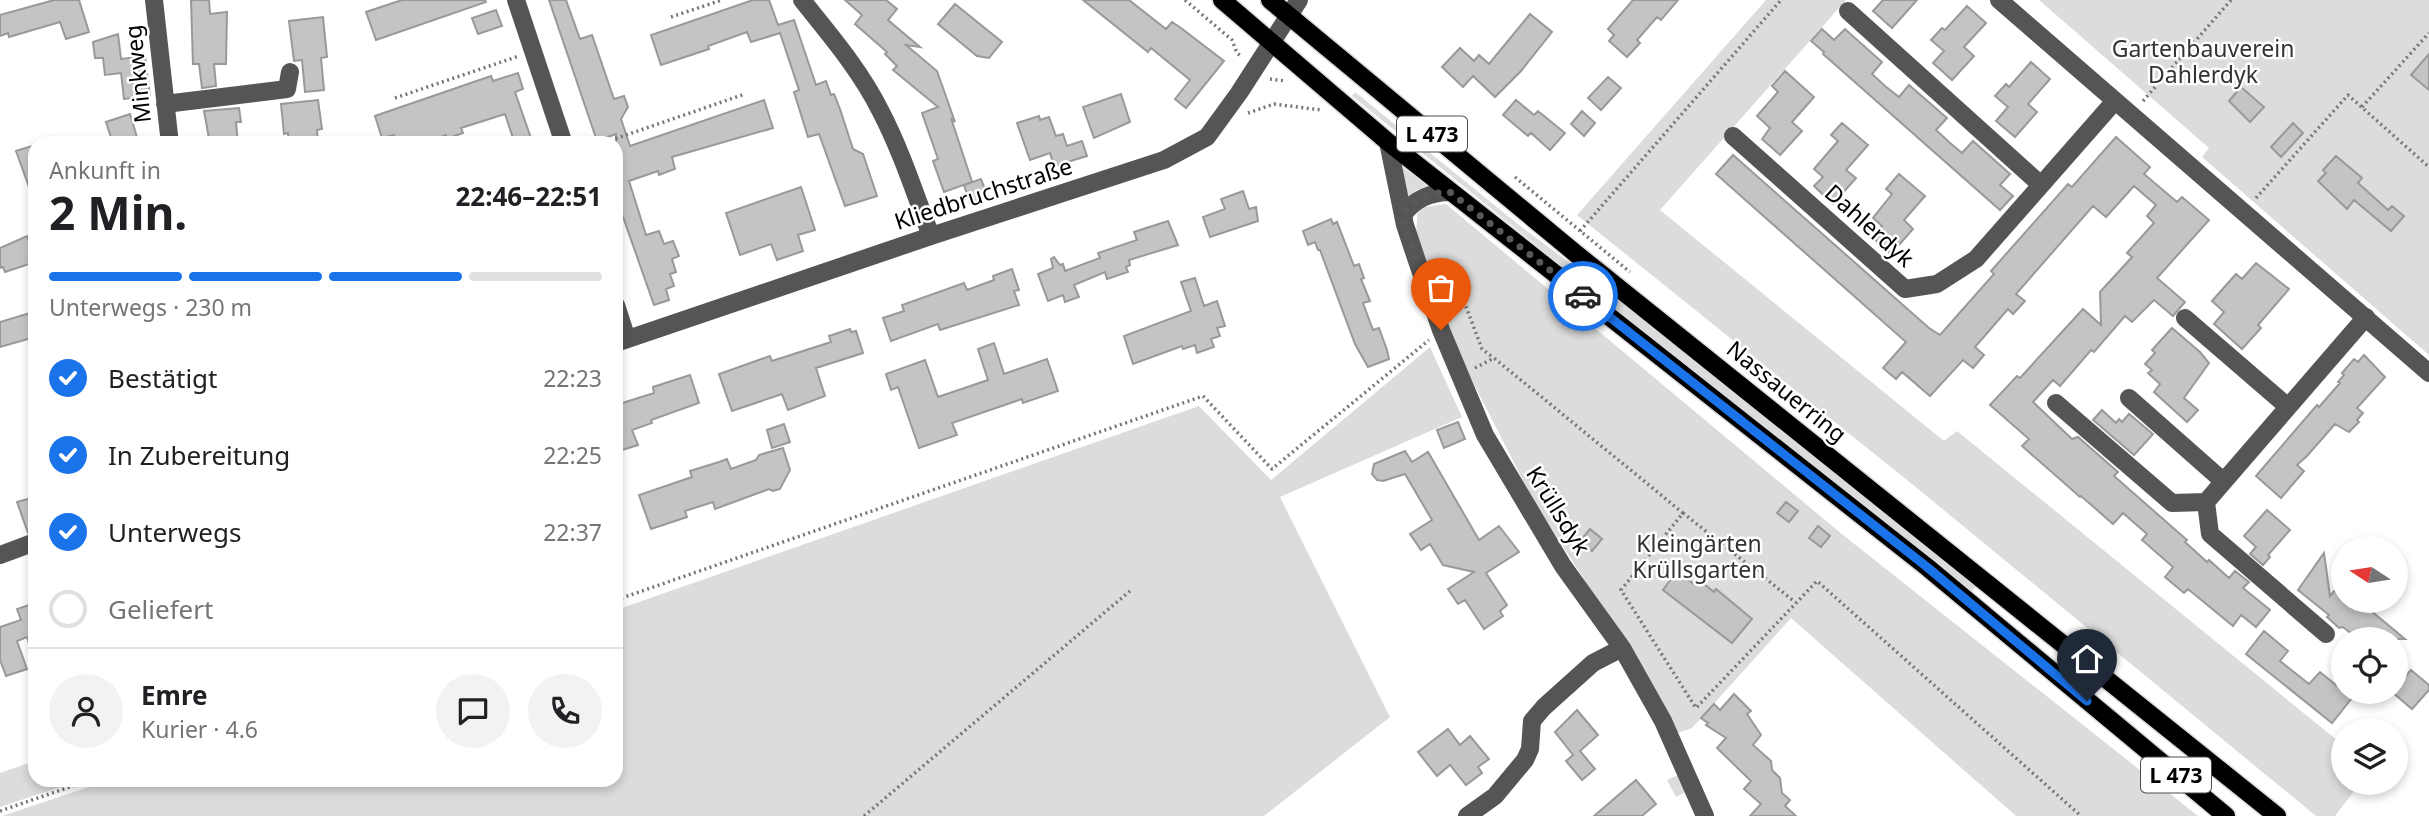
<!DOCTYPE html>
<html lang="de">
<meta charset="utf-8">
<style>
:root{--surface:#fff;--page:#f2f2f2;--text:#202124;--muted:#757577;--line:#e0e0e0;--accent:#1a73e8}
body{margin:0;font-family:"Noto Sans",sans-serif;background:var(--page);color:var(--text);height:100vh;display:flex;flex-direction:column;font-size:26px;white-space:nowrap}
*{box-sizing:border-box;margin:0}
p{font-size:23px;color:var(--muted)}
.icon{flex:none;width:38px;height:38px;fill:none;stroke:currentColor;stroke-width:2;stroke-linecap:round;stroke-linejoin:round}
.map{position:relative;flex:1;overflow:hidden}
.drawer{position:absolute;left:28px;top:136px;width:595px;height:651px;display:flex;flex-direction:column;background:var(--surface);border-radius:21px;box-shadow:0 4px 10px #0003}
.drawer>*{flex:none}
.needle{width:46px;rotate:282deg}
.buttons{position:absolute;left:2331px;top:536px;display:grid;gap:14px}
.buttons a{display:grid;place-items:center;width:77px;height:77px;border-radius:50%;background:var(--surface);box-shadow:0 4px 10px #0003;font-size:35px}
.pin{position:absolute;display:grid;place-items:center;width:60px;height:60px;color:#fff;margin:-72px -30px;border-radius:50% 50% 50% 0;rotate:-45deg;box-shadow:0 0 7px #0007}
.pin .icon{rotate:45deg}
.courier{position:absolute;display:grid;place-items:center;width:70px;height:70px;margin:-35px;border:5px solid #1a73e8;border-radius:50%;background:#fff;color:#222;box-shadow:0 2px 9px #0007}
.headline em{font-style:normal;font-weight:700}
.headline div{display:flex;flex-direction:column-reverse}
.headline{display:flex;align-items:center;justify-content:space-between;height:119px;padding:0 21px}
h1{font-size:46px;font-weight:700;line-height:52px}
.bar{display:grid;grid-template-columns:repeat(4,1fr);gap:10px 7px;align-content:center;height:84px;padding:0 21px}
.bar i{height:9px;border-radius:5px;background:var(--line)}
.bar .selected{background:var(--accent)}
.bar p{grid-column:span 4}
.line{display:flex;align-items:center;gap:18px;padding:0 21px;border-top:2px solid var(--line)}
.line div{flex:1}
.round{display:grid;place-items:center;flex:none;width:74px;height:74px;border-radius:37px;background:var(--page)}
ol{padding:0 21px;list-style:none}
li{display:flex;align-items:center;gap:21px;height:77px}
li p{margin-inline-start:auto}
li .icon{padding:7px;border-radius:50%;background:var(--accent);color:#fff;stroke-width:4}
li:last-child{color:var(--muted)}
li i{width:38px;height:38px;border:4px solid var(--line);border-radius:50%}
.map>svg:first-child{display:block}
.green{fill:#dcdcdc}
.building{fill:#c4c4c4;stroke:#999;stroke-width:2}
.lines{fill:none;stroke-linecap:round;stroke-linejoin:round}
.major-casing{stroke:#dbdbdb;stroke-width:21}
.path{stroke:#777;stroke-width:3.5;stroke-dasharray:2 3.5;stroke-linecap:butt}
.minor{stroke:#555;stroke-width:18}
.major{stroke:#000;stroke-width:18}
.done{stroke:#595959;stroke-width:7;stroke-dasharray:0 12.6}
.route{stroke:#1a73e8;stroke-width:9}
.labels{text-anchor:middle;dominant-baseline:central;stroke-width:5;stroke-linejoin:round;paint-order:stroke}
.shield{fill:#fff;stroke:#4c4c4c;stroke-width:2}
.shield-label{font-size:21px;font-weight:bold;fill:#000}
.park-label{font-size:23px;fill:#333;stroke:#fff}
.street-label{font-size:23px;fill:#000;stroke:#fff}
</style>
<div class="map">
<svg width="2429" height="816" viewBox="0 0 2429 816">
<rect width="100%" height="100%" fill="#fff"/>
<path class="green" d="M 1766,0 L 1846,0 L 1660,210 L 1944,441 L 1957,431 L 2343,745 L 2343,782 L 2361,782 L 2335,816 L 2316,816 L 1912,484 L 1577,215 Z
M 2039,0 L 2429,0 L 2429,355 L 2202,157 L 2209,148 Z
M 1355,92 L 1519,225 L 1693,355 L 1978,584 L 1968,595 L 1352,96 Z
M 1397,163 L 1427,186 L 1415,191 L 1405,200 Z
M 1446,204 L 1843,535 L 2198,816 L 2016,816 L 1791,618 L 1692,728 L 1678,733 L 1610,620 L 1532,498 L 1453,343 L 1416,234 L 1418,208 Z
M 1430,347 L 1462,417 L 1280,497 L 1390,717 L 1264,816 L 2,816 L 107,781 L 616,780 L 616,610 L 1199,406 L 1271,480 Z
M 35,761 L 35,780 L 79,781 L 0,807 L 0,773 Z
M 1680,774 L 1688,791 L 1676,797 L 1667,780 Z"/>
<path class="building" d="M 54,0 L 79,0 L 89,32 L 66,39 L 60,22 L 9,37 L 8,33 L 0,36 L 0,15 Z
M 191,0 L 209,0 L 210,14 L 227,12 L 226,64 L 214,64 L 216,86 L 202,88 L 199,64 L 193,64 Z
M 402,0 L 485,0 L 486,2 L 376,40 L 366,12 Z
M 549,0 L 566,0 L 580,39 L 592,35 L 614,99 L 624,96 L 628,107 L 621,119 L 630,146 L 764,100 L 773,128 L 672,157 L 675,169 L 659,175 L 658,171 L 629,181 L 646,235 L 659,231 L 664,244 L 673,241 L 679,256 L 672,259 L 676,272 L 670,274 L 674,286 L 666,289 L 669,300 L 654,305 L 616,197 L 616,134 L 597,141 Z
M 753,0 L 769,0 L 778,25 L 794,20 L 816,85 L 826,81 L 831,95 L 834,94 L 840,109 L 853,149 L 863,154 L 877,196 L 845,206 L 819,134 L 808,137 L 794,92 L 799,90 L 780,33 L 751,42 L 747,32 L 708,46 L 709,49 L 661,65 L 651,35 Z
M 845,0 L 886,0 L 897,9 L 888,20 L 920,47 L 906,45 L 937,71 L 955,122 L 951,118 L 972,182 L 944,192 L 933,161 L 938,159 L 922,113 L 938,107 L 893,70 L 897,66 L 885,54 L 887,52 L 855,24 L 862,15 Z
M 1083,0 L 1129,0 L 1166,29 L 1172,22 L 1181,28 L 1224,61 L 1186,108 L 1175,99 L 1190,80 L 1151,48 L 1148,52 Z
M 1633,0 L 1678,0 L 1661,20 L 1657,17 L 1637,40 L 1640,43 L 1627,57 L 1609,41 L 1614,35 L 1608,29 Z
M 1883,0 L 1917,0 L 1892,28 L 1873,11 Z
M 955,4 L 1002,42 L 989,58 L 977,56 L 938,24 Z
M 1967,6 L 1986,23 L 1964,47 L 1974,56 L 1952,80 L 1933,63 L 1944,51 L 1931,40 L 1942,28 L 1945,30 Z
M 496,10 L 502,26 L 478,34 L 472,18 Z
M 1530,14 L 1552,32 L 1521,71 L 1495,97 L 1473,76 L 1463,87 L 1442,67 L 1460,48 L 1474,61 L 1479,55 L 1489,64 Z
M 323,17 L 327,57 L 321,58 L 324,90 L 305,92 L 302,60 L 294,61 L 289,21 Z
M 1822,29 L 1834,40 L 1845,29 L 1882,62 L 1872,74 L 1885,86 L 1899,97 L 1909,85 L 1947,118 L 1936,130 L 1949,142 L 1962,153 L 1973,141 L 2010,174 L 2000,185 L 2013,196 L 2000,210 L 1823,54 L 1824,52 L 1811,41 Z
M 118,34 L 121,59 L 145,56 L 150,96 L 124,99 L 121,73 L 105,75 L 103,58 L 95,58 L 93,42 Z
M 2429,54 L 2429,90 L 2411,75 Z
M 2031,62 L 2050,79 L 2028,104 L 2037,112 L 2015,137 L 1996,121 L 2008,107 L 1995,96 L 2006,84 L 2009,87 Z
M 1785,71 L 1814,97 L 1792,122 L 1802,131 L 1780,155 L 1762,139 L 1770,128 L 1757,116 L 1778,92 L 1772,86 Z
M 518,73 L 523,89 L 515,92 L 533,144 L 515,144 L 505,114 L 461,128 L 463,133 L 447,139 L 446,135 L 422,144 L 397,144 L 394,135 L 382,138 L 375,116 L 491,76 L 493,81 Z
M 1608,77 L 1621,88 L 1601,110 L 1588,98 Z
M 2241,87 L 2264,107 L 2250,122 L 2229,101 Z
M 1121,94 L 1130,122 L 1094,138 L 1083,107 Z
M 318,100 L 322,129 L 317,130 L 318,144 L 289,144 L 288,133 L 284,134 L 281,104 Z
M 1516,100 L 1534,115 L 1538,111 L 1565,133 L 1550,150 L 1531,133 L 1528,136 L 1503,115 Z
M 239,108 L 241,122 L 236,122 L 238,144 L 210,144 L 204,111 Z
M 1582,111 L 1595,123 L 1584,136 L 1571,124 Z
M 130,114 L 139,144 L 113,144 L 106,122 Z
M 1039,116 L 1040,120 L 1049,117 L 1056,136 L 1063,134 L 1067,146 L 1082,141 L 1087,156 L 1054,166 L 1050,153 L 1030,160 L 1017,123 Z
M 1842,123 L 1868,145 L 1846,170 L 1856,178 L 1833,204 L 1814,186 L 1823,177 L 1814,169 L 1838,141 L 1831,135 Z
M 2293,123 L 2303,133 L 2281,157 L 2271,147 Z
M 2116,137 L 2150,167 L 2144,174 L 2177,202 L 2182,197 L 2209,220 L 2157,278 L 2185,302 L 2173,316 L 2154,300 L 2132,322 L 2125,316 L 2094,352 L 2091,350 L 2060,386 L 2053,380 L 2033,402 L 2072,439 L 2078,437 L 2118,472 L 2114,476 L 2187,540 L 2185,542 L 2207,562 L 2209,560 L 2229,578 L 2235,571 L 2249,582 L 2243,588 L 2270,610 L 2256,627 L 2241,615 L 2233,626 L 2188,589 L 2184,593 L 2165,577 L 2173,567 L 2142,540 L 2147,534 L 2123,513 L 2113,524 L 2081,496 L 2080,497 L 2022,446 L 2029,439 L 1990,405 L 2017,376 L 2020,378 L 2083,309 L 2101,325 L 2100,292 L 2132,257 L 2127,253 L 2154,223 L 2147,216 L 2156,205 L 2134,186 L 2106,217 L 2093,206 L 2016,294 L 2025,301 L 2013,314 L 2008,309 L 1975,347 L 1984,355 L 1973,368 L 1963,360 L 1930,396 L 1902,372 L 1896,379 L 1883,368 L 1906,342 L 1716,174 L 1733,155 L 1929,328 L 1940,335 L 1994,274 L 1991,271 L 2068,184 L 2072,187 Z
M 35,145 L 35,197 L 33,198 L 16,151 Z
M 2336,156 L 2362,178 L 2358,183 L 2388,210 L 2392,206 L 2404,216 L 2391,231 L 2354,200 L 2347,209 L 2318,181 L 2326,173 L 2323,170 Z
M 1899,174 L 1925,196 L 1904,220 L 1913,229 L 1891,254 L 1872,237 L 1882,226 L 1873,218 L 1892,194 L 1886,189 Z
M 981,179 L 988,197 L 970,203 L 964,185 Z
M 801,187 L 815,230 L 798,235 L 803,251 L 777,260 L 771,244 L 740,255 L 726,213 Z
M 1243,191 L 1249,209 L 1256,207 L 1258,221 L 1210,237 L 1203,217 L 1225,209 L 1221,199 Z
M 1331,219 L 1333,224 L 1337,222 L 1354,266 L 1359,264 L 1364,278 L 1361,279 L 1370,301 L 1363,303 L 1373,330 L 1379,328 L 1387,350 L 1389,359 L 1368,367 L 1355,344 L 1320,250 L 1318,250 L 1315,242 L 1308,245 L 1303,231 Z
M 1168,221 L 1178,245 L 1129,260 L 1130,265 L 1126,267 L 1128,272 L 1107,279 L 1105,272 L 1074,285 L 1079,297 L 1065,302 L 1063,295 L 1048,301 L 1038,274 L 1053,268 L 1051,259 L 1054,257 L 1060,265 L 1063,264 L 1065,271 L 1100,258 L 1098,253 L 1137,240 L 1134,232 Z
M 27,236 L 30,244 L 35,242 L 35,262 L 5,272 L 3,267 L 0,268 L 0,248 Z
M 2256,263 L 2289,289 L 2258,325 L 2261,328 L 2242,349 L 2214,324 L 2224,312 L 2212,301 L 2236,274 L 2242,279 Z
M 1012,269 L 1019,290 L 1014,291 L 1019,305 L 940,330 L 938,324 L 891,341 L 883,318 L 904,311 L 902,305 L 964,283 L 967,290 L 994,280 L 993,276 Z
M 1195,278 L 1204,306 L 1217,301 L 1225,326 L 1217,328 L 1220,336 L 1211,339 L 1214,347 L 1197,353 L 1195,345 L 1183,349 L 1182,346 L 1133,364 L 1124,336 L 1191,311 L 1181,282 Z
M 30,313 L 35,329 L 35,337 L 0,347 L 0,322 Z
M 2172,328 L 2200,352 L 2209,363 L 2184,398 L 2198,410 L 2187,422 L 2154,392 L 2160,384 L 2148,373 L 2152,370 L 2145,364 L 2155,353 L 2152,350 Z
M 850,329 L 851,332 L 856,331 L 863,353 L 816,368 L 825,396 L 788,410 L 782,394 L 732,411 L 719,374 L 770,356 L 772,361 L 831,342 L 829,336 Z
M 994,343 L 1004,374 L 1047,359 L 1058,391 L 1023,403 L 1022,399 L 952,423 L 957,435 L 919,448 L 898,387 L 891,390 L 886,374 L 925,360 L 938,397 L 988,380 L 978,349 Z
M 2364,355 L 2385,377 L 2357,408 L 2363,413 L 2357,420 L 2359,422 L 2349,432 L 2335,424 L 2307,456 L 2297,465 L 2304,471 L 2281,498 L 2256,476 L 2317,405 L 2319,407 L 2340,383 L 2338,382 L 2344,375 L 2342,373 L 2354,359 L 2358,362 Z
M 690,375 L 699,403 L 651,420 L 652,423 L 632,430 L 638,445 L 616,452 L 616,405 L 654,393 L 653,387 Z
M 2102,410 L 2116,423 L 2119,419 L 2122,422 L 2129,414 L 2153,434 L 2134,455 L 2093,420 Z
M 1458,422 L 1465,439 L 1444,448 L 1437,430 Z
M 784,424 L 790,442 L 772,448 L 767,430 Z
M 783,448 L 790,470 L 780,489 L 773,491 L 769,489 L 715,509 L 713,502 L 685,511 L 687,517 L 651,529 L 639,495 L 692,477 L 690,471 L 719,462 L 727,459 L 731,469 L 756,460 L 759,455 Z
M 1405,451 L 1412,462 L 1428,452 L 1479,540 L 1499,526 L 1519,552 L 1486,573 L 1507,605 L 1500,611 L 1503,616 L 1484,629 L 1465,600 L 1458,604 L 1448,589 L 1474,572 L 1443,565 L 1430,544 L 1421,550 L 1410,534 L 1432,520 L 1405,474 L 1383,481 L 1377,480 L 1372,474 L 1374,464 Z
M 35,497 L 35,531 L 28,533 L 17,502 Z
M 1786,502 L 1798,511 L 1789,522 L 1777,513 Z
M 2267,510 L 2290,530 L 2268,555 L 2270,557 L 2263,565 L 2250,554 L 2256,547 L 2244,536 Z
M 1818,526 L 1830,536 L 1821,547 L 1809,538 Z
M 1590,529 L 1602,539 L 1592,551 L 1580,541 Z
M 2324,553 L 2330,596 L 2343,580 L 2343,600 L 2358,600 L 2405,639 L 2358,639 L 2343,627 L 2339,628 L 2327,617 L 2329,615 L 2298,590 Z
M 1677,571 L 1695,585 L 1699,580 L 1714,592 L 1716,589 L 1752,619 L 1732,643 L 1663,590 Z
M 35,603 L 35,654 L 33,655 L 27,637 L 17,641 L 27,669 L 6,676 L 0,660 L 0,627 L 21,620 L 17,609 Z
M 2264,631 L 2288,651 L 2280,661 L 2309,684 L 2320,672 L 2352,698 L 2332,723 L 2246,654 Z
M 2411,670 L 2429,685 L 2429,690 L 2412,709 L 2392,692 L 2396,691 L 2396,687 Z
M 1734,694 L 1751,711 L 1747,714 L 1761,735 L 1753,745 L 1771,761 L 1772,770 L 1780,778 L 1782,793 L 1790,800 L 1785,806 L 1796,816 L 1750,816 L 1761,804 L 1744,789 L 1751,781 L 1717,748 L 1726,738 L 1706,725 L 1708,723 L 1701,718 L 1714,704 L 1720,710 Z
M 1577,710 L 1598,735 L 1580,751 L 1595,769 L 1582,780 L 1566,761 L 1573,755 L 1555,732 Z
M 1448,729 L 1460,745 L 1470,736 L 1489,759 L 1478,767 L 1482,773 L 1466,785 L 1450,765 L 1437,776 L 1418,752 Z
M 1636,780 L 1656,804 L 1642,816 L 1594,816 Z"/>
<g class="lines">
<g class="major-casing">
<path id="major" d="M 1222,0 L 1388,142 L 1927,567 L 2226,816
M 1270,0 L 1575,253 L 2277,816"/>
</g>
<path class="path" d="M 1185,0 L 1232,40 L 1237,53 L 1242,57
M 671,17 L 722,0
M 1270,79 L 1286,81
M 395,98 L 519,56
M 2143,101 L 2231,0
M 2362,107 L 2429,33
M 1248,113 L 1274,104 L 1321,110
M 600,144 L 745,94
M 1515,177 L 1630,272
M 2256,198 L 2348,95 L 2429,167
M 1580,231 L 1781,0
M 1462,296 L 1482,349 L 1494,358
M 1475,368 L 1494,358 L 1683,513 L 1621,590 L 1696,708 L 1817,581 L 2081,816
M 1683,513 L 1795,602
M 616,600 L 1203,396 L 1272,469 L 1429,340
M 0,811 L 90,780
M 864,816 L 1130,591"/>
<path class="minor" d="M 154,0 L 170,144
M 516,0 L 564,144
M 802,0 C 830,35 860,70 880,110 C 901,150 915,194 931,236
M 1999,0 L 2429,373
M 1848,11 L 2041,185
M 165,104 L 287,89 L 290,72
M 1733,136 L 1905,289 L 1937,284 L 1976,259 L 2114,102
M 1388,142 L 1405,225 L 1417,261 L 1441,330 L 1485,435 L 1563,566 L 1622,648 L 1663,721 L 1705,816
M 1404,214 C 1414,199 1432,192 1450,192
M 616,305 L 627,339
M 2185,318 L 2288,407
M 616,343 L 931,236 L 1164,160 L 1207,137 L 1239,93 L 1299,0
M 2129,398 L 2223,481
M 2056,403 L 2172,503 L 2206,502
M 2206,502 L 2366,317
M 2206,502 L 2210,534 L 2326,634
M 0,555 L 35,542
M 1467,816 L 1495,796 L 1525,760 L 1530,749 L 1532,721 L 1544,707 L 1593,663 L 1622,648"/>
<use href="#major" class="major"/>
</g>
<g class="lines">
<path class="done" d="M 1441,330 L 1405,225 C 1405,223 1404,215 1404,214 C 1409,198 1436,192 1450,192 L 1583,296"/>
<path class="route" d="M 1583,296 L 1927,567 L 2087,701"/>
</g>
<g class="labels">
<g class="shield">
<rect x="1397" y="116.5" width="70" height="35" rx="5"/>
<rect x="2141" y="757.5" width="70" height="35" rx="5"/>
</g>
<g class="shield-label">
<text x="1432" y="134">L 473</text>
<text x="2176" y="775">L 473</text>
</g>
<g class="park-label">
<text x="2203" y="48">Gartenbauverein<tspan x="2203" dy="26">Dahlerdyk</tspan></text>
<text x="1699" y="543">Kleingärten<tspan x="1699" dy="26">Krüllsgarten</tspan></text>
</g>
<g class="street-label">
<text transform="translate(137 74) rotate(-96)">Minkweg</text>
<text transform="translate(983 193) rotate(-18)">Kliedbruchstraße</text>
<text transform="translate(1870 225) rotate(42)">Dahlerdyk</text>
<text transform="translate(1787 391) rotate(39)">Nassauerring</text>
<text transform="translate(1559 510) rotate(58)">Krüllsdyk</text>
</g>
</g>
</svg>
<div class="buttons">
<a><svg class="needle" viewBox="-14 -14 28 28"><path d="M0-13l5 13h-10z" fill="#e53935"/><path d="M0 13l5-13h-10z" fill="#757577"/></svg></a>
<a><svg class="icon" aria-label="locate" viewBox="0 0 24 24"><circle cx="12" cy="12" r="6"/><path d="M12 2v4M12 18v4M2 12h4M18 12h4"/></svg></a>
<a><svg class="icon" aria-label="layers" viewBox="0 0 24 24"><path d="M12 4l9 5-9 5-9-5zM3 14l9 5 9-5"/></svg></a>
</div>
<div class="pin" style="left:1441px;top:330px;background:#ea580c"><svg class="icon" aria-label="bag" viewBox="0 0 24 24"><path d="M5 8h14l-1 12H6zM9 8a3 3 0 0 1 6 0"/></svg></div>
<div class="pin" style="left:2087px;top:701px;background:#1f2937"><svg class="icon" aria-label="home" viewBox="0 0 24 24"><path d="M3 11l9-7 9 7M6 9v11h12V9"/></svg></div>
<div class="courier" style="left:1583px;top:296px"><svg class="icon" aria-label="car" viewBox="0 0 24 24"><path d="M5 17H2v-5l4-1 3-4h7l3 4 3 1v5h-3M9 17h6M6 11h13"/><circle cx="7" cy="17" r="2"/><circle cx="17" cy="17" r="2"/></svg></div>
<section class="drawer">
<div class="headline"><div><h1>2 Min.</h1><p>Ankunft in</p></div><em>22:46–22:51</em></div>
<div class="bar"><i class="selected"></i><i class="selected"></i><i class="selected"></i><i></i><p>Unterwegs · 230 m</p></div>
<ol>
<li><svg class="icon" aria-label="check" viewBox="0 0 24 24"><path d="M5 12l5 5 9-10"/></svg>Bestätigt<p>22:23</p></li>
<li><svg class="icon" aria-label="check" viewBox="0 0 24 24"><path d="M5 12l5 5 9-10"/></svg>In Zubereitung<p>22:25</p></li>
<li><svg class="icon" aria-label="check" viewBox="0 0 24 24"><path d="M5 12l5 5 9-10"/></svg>Unterwegs<p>22:37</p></li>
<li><i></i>Geliefert</li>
</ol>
<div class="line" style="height:126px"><a class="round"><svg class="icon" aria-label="person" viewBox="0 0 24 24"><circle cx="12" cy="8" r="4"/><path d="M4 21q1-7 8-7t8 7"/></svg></a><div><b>Emre</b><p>Kurier · 4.6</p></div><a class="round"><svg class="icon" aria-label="chat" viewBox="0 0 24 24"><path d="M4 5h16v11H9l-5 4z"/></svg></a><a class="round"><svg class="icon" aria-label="phone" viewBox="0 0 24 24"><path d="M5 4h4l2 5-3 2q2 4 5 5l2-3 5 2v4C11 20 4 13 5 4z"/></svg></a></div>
</section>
</div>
